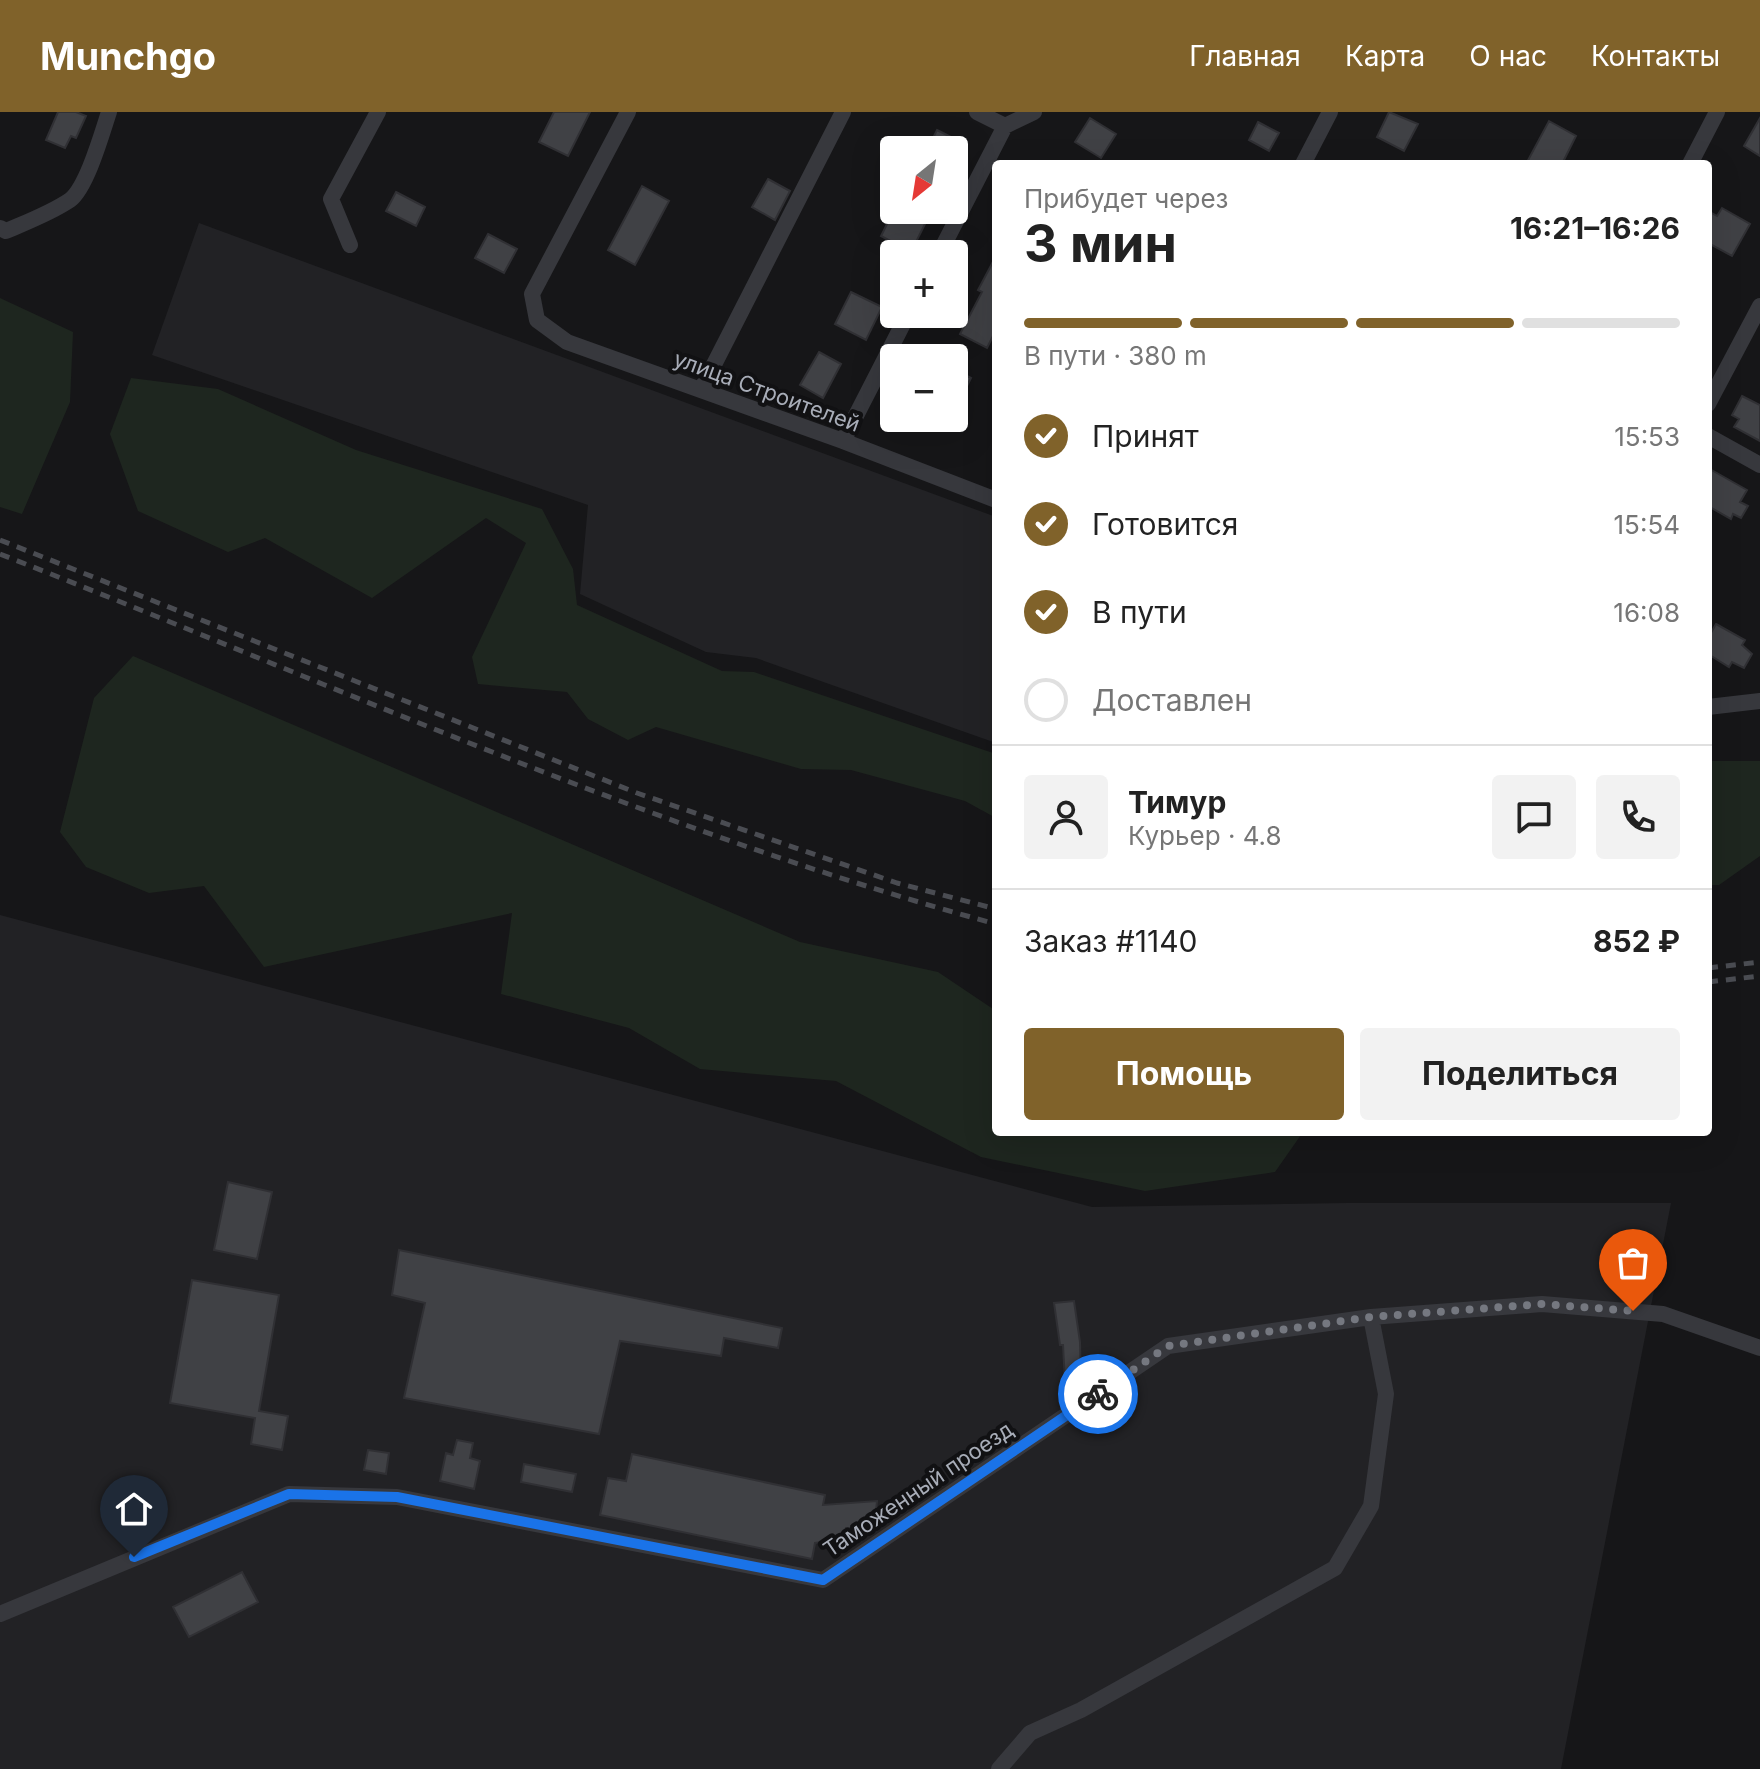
<!DOCTYPE html>
<html lang="ru">
<meta charset="utf-8">
<style>
:root{--surface:#fff;--page:#f2f2f2;--text:#222;--muted:#767676;--line:#e0e0e0;--accent:#80622a}
body{margin:0;font-family:Inter,sans-serif;background:var(--page);color:var(--text);height:100vh;display:flex;flex-direction:column;font-size:30px;white-space:nowrap}
*{box-sizing:border-box;margin:0}
p{font-size:26px;color:var(--muted)}
.icon{flex:none;width:44px;height:44px;fill:none;stroke:currentColor;stroke-width:2;stroke-linecap:round;stroke-linejoin:round}
.map{position:relative;flex:1;overflow:hidden}
.details{position:absolute;left:992px;top:48px;width:720px;height:976px;display:flex;flex-direction:column;background:var(--surface);border-radius:8px;box-shadow:0 8px 32px #0002}
.details>*{flex:none}
.needle{width:52px;rotate:210deg}
.fabs{position:absolute;left:880px;top:24px;display:grid;gap:16px}
.fabs a{display:grid;place-items:center;width:88px;height:88px;border-radius:8px;background:var(--surface);box-shadow:0 8px 32px #0002;font-size:40px}
.pin{position:absolute;display:grid;place-items:center;width:68px;height:68px;color:#fff;margin:-82px -34px;border-radius:50% 50% 50% 0;rotate:-45deg;box-shadow:0 0 8px #0007}
.pin .icon{rotate:45deg}
.courier{position:absolute;display:grid;place-items:center;width:80px;height:80px;margin:-40px;border:6px solid #1a73e8;border-radius:50%;background:#fff;color:#222;box-shadow:0 2px 10px #0007}
.summary em{font-style:normal;font-weight:700}
.summary div{display:flex;flex-direction:column-reverse}
.summary{display:flex;align-items:center;justify-content:space-between;height:136px;padding:0 32px}
h1{font-size:52px;font-weight:700;line-height:60px}
.bar{display:grid;grid-template-columns:repeat(4,1fr);gap:12px 8px;align-content:center;height:96px;padding:0 32px}
.bar i{height:10px;border-radius:6px;background:var(--line)}
.bar .active{background:var(--accent)}
.bar p{grid-column:span 4}
.line{display:flex;align-items:center;gap:20px;padding:0 32px;border-top:2px solid var(--line)}
.line div{flex:1}
.round{display:grid;place-items:center;flex:none;width:84px;height:84px;border-radius:8px;background:var(--page)}
ol{padding:0 32px;list-style:none}
li{display:flex;align-items:center;gap:24px;height:88px}
li p{margin-inline-start:auto}
li .icon{padding:8px;border-radius:50%;background:var(--accent);color:#fff;stroke-width:4}
li:last-child{color:var(--muted)}
li i{width:44px;height:44px;border:4px solid var(--line);border-radius:50%}
.action{display:flex;gap:16px;margin-top:auto;padding:16px 32px}
.action a{flex:1;height:92px;border-radius:8px;background:var(--accent);color:#fff;font-size:32px;font-weight:700;line-height:92px;text-align:center}
.action a+a{background:var(--page);color:var(--text)}
header{display:flex;align-items:center;gap:48px;box-sizing:border-box;height:112px;padding:0 40px;background:var(--accent);color:#fff}
header strong{font-size:38px}
nav{display:flex;gap:44px;margin-inline-start:auto;font-size:28px}
.map>svg:first-child{display:block}
.built{fill:#222225}
.green{fill:#1e261f}
.building{fill:#404145;stroke:#303034;stroke-width:2}
.lines{fill:none;stroke-linecap:round;stroke-linejoin:round}
.minor{stroke:#37383d;stroke-width:16}
.rail{stroke:#4a4c52;stroke-width:5;stroke-dasharray:10 8;stroke-linecap:butt}
.done{stroke:#757880;stroke-width:8;stroke-dasharray:0 14.4}
.route{stroke:#1a73e8;stroke-width:10}
.labels{text-anchor:middle;dominant-baseline:central;stroke-width:8;stroke-linejoin:round;paint-order:stroke}
.street-label{font-size:22px;fill:#a8adb8;stroke:#111113}
</style>
<header>
<strong>Munchgo</strong>
<nav><a>Главная</a><a>Карта</a><a>О нас</a><a>Контакты</a></nav>
</header>
<div class="map">
<svg width="1760" height="1657" viewBox="0 0 1760 1657">
<rect width="100%" height="100%" fill="#161618"/>
<path class="built" d="M 199,111 L 996,405 L 996,631 L 756,546 L 706,540 L 580,482 L 588,393 L 152,243 Z
M 0,803 L 1092,1095 L 1348,1091 L 1671,1091 L 1561,1657 L 0,1657 Z"/>
<path class="green" d="M 0,186 L 73,220 L 70,290 L 22,402 L 0,395 Z
M 131,266 L 218,277 L 356,338 L 542,397 L 573,457 L 577,493 L 722,559 L 754,560 L 996,642 L 996,706 L 965,689 L 851,658 L 801,657 L 656,615 L 628,628 L 588,607 L 567,580 L 478,572 L 472,545 L 526,431 L 486,406 L 372,486 L 265,426 L 228,440 L 138,399 L 110,322 Z
M 133,544 L 800,830 L 938,860 L 996,899 L 996,1020 L 1303,1020 L 1275,1060 L 1145,1079 L 981,1045 L 836,969 L 700,957 L 629,916 L 501,882 L 512,801 L 264,855 L 204,774 L 149,781 L 86,755 L 60,720 L 94,586 Z
M 1708,649 L 1760,649 L 1760,744 L 1719,773 L 1708,773 Z"/>
<path class="building" d="M 58,0 L 76,0 L 86,4 L 76,26 L 71,24 L 65,36 L 46,28 Z
M 554,0 L 590,0 L 568,44 L 539,30 Z
M 1389,0 L 1418,12 L 1404,39 L 1377,25 Z
M 1090,6 L 1116,22 L 1101,46 L 1075,30 Z
M 1760,6 L 1760,44 L 1744,34 Z
M 1549,9 L 1576,24 L 1562,52 L 1526,52 Z
M 1258,10 L 1279,21 L 1269,39 L 1249,28 Z
M 937,18 L 957,28 L 952,38 L 927,38 Z
M 768,67 L 790,79 L 775,108 L 752,95 Z
M 642,74 L 669,89 L 635,153 L 608,138 Z
M 396,80 L 425,95 L 416,114 L 386,99 Z
M 1722,96 L 1750,112 L 1732,144 L 1708,131 L 1708,99 L 1717,104 Z
M 894,98 L 916,98 L 929,104 L 911,140 L 881,124 Z
M 488,122 L 517,137 L 504,161 L 475,146 Z
M 996,144 L 996,218 L 987,236 L 960,222 L 982,180 L 978,178 Z
M 851,180 L 882,195 L 866,228 L 835,212 Z
M 819,240 L 841,252 L 823,286 L 800,273 Z
M 954,257 L 971,266 L 954,300 Z
M 1742,284 L 1760,293 L 1760,329 L 1734,315 L 1739,307 L 1732,303 Z
M 1708,356 L 1747,378 L 1740,390 L 1748,394 L 1741,406 L 1733,402 L 1731,407 L 1708,394 Z
M 1716,512 L 1745,528 L 1742,533 L 1752,542 L 1744,556 L 1732,550 L 1729,555 L 1708,542 L 1708,526 Z
M 228,1070 L 272,1080 L 257,1147 L 214,1138 Z
M 399,1138 L 782,1216 L 778,1236 L 724,1226 L 721,1244 L 620,1229 L 599,1322 L 404,1286 L 425,1191 L 392,1183 Z
M 192,1168 L 279,1183 L 259,1299 L 288,1304 L 282,1338 L 251,1332 L 255,1306 L 170,1291 Z
M 1074,1189 L 1080,1230 L 1081,1270 L 1065,1271 L 1063,1233 L 1060,1233 L 1054,1191 Z
M 457,1328 L 473,1331 L 470,1346 L 480,1349 L 474,1377 L 440,1369 L 446,1341 L 453,1343 Z
M 368,1338 L 389,1341 L 386,1362 L 364,1358 Z
M 632,1342 L 825,1383 L 823,1393 L 877,1389 L 875,1409 L 860,1409 L 860,1416 L 846,1416 L 846,1427 L 815,1431 L 812,1447 L 600,1403 L 608,1366 L 626,1369 Z
M 524,1352 L 576,1362 L 572,1380 L 521,1370 Z
M 242,1460 L 258,1490 L 189,1525 L 173,1495 Z"/>
<g class="lines">
<path class="minor" d="M 628,0 L 532,182 L 537,208 L 567,230 L 843,329 L 996,388
M 977,0 L 1005,14
M 1303,52 L 1330,0
M 1690,52 L 1717,0
M 0,116 L 6,119 C 27,110 51,101 70,88 C 87,75 102,21 109,0
M 350,133 L 331,87 L 378,0
M 939,142 L 1005,14 L 1034,0
M 701,278 L 843,0
M 1708,292 L 1760,194
M 1708,324 L 1760,353
M 843,329 L 908,202
M 1708,595 L 1760,589
M 0,1502 L 289,1382 L 397,1385 L 823,1468 L 1168,1234 L 1371,1205 L 1542,1192 L 1663,1202 L 1760,1236
M 999,1657 L 1030,1621 L 1081,1598 L 1335,1456 L 1371,1394 L 1386,1282 L 1371,1205"/>
<path class="rail" d="M 0,428 L 637,681 L 897,771 L 996,797
M 0,442 C 330,571 654,719 996,812
M 1708,856 L 1760,850
M 1708,870 L 1760,864"/>
</g>
<g class="lines">
<path class="done" d="M 1098,1282 L 1168,1234 L 1371,1205 L 1542,1192 L 1633,1199"/>
<path class="route" d="M 134,1445 L 289,1382 L 397,1385 L 823,1468 L 1098,1282"/>
</g>
<g class="labels">
<g class="street-label">
<text transform="translate(767 279) rotate(20)">улица Строителей</text>
<text transform="translate(918 1377) rotate(-34)">Таможенный проезд</text>
</g>
</g>
</svg>
<div class="fabs">
<a><svg class="needle" viewBox="-14 -14 28 28"><path d="M0-13l5 13h-10z" fill="#e53935"/><path d="M0 13l5-13h-10z" fill="#767676"/></svg></a>
<a>+</a>
<a>−</a>
</div>
<div class="pin" style="left:1633px;top:1199px;background:#ea580c"><svg class="icon" aria-label="bag" viewBox="0 0 24 24"><path d="M5 8h14l-1 12H6zM9 8a3 3 0 0 1 6 0"/></svg></div>
<div class="pin" style="left:134px;top:1445px;background:#1f2937"><svg class="icon" aria-label="home" viewBox="0 0 24 24"><path d="M3 11l9-7 9 7M6 9v11h12V9"/></svg></div>
<div class="courier" style="left:1098px;top:1282px"><svg class="icon" aria-label="bike" viewBox="0 0 24 24"><circle cx="6" cy="16" r="4"/><circle cx="18" cy="16" r="4"/><path d="M6 16l4-8h5l3 8M10 8l3 8H6M13 5h3"/></svg></div>
<section class="details">
<div class="summary"><div><h1>3 мин</h1><p>Прибудет через</p></div><em>16:21–16:26</em></div>
<div class="bar"><i class="active"></i><i class="active"></i><i class="active"></i><i></i><p>В пути · 380 m</p></div>
<ol>
<li><svg class="icon" aria-label="check" viewBox="0 0 24 24"><path d="M5 12l5 5 9-10"/></svg>Принят<p>15:53</p></li>
<li><svg class="icon" aria-label="check" viewBox="0 0 24 24"><path d="M5 12l5 5 9-10"/></svg>Готовится<p>15:54</p></li>
<li><svg class="icon" aria-label="check" viewBox="0 0 24 24"><path d="M5 12l5 5 9-10"/></svg>В пути<p>16:08</p></li>
<li><i></i>Доставлен</li>
</ol>
<div class="line" style="height:144px"><a class="round"><svg class="icon" aria-label="person" viewBox="0 0 24 24"><circle cx="12" cy="8" r="4"/><path d="M4 21q1-7 8-7t8 7"/></svg></a><div><b>Тимур</b><p>Курьер · 4.8</p></div><a class="round"><svg class="icon" aria-label="chat" viewBox="0 0 24 24"><path d="M4 5h16v11H9l-5 4z"/></svg></a><a class="round"><svg class="icon" aria-label="phone" viewBox="0 0 24 24"><path d="M5 4h4l2 5-3 2q2 4 5 5l2-3 5 2v4C11 20 4 13 5 4z"/></svg></a></div>
<div class="line" style="height:104px"><div>Заказ #1140</div><b>852 ₽</b></div>
<div class="action"><a>Помощь</a><a>Поделиться</a></div>
</section>
</div>
